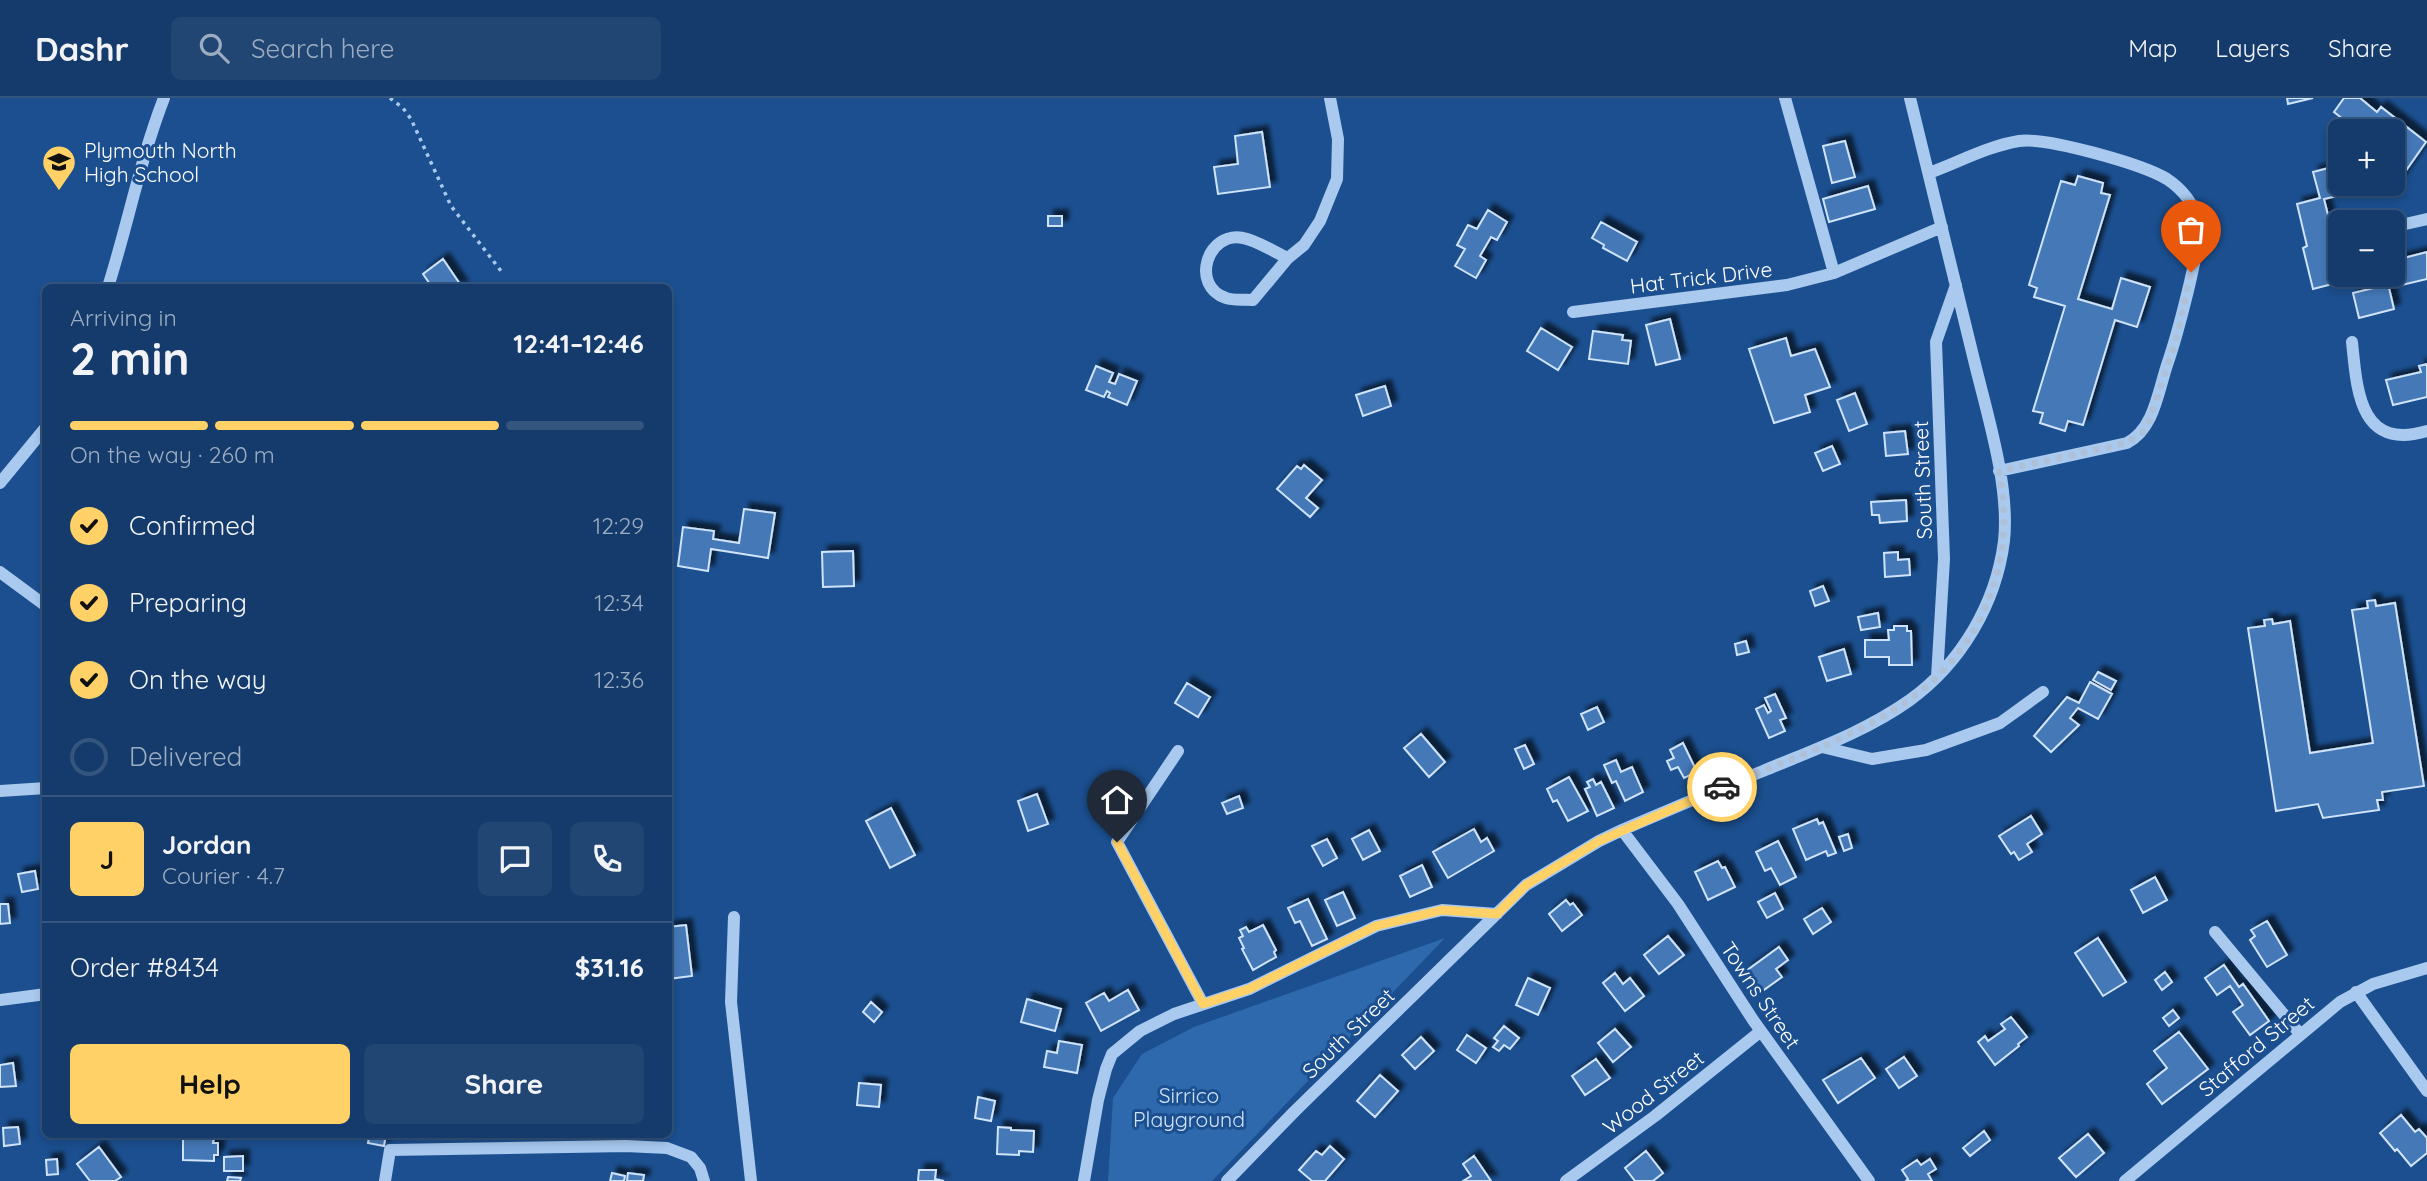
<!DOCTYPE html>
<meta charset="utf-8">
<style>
:root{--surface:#143b6b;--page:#214673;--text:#f1f3f6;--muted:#9dadc1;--line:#33557e;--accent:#ffd166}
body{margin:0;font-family:Quicksand,sans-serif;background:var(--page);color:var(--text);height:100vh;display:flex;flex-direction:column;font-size:26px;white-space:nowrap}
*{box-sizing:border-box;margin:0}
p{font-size:23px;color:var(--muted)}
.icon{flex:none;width:38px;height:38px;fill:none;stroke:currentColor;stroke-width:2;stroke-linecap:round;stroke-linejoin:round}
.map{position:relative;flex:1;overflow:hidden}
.panel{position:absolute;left:42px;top:186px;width:630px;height:854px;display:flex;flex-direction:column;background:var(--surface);border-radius:10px;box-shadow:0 4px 10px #0003,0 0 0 2px var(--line)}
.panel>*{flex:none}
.tools{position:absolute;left:2328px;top:21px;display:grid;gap:14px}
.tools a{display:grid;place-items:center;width:77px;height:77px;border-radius:10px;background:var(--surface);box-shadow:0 4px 10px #0003,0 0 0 2px var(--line);font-size:35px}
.pin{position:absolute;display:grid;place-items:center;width:60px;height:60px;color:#fff;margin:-72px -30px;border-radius:50% 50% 50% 0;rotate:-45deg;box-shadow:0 0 7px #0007}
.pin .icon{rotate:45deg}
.courier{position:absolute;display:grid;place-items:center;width:70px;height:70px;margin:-35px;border:5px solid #ffd166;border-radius:50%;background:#fff;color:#222;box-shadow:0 2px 9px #0007}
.summary em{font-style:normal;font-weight:700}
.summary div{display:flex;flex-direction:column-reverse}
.summary{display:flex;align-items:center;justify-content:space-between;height:119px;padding:0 28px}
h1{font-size:46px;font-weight:700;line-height:52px}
.bar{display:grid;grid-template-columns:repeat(4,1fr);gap:10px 7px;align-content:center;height:84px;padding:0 28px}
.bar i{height:9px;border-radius:5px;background:var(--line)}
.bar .selected{background:var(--accent)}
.bar p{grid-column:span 4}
.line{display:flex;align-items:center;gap:18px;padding:0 28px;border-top:2px solid var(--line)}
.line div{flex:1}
.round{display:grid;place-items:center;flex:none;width:74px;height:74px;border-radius:10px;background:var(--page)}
ol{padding:0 28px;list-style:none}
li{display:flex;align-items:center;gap:21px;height:77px}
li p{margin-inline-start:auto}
li .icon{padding:7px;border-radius:50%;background:var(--accent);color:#111;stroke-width:4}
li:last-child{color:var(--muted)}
li i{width:38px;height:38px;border:4px solid var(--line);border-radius:50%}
.cta{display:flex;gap:14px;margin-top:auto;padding:14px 28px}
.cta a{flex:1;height:80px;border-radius:10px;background:var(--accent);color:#111;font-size:28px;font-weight:700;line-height:80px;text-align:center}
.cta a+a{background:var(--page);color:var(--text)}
header{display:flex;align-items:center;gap:42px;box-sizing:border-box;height:98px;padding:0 35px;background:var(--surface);border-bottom:2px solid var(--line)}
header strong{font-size:33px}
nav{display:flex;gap:38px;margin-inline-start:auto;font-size:24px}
.search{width:490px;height:63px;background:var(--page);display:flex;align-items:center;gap:18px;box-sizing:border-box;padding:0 24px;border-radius:10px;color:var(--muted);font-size:26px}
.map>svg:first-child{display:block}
.green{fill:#2e69ad}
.building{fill:#4478b7;stroke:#cfe3fa;stroke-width:2;filter:url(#shadow)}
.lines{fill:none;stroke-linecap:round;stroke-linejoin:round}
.path{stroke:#a9c9ee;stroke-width:3.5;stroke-dasharray:3.5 5;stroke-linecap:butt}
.minor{stroke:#a9c9ee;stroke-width:12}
.done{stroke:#afc1d8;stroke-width:7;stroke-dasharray:0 12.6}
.route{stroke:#ffd166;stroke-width:9}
.labels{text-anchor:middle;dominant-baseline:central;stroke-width:6;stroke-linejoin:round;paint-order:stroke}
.poi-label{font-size:21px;fill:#fff;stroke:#1b4f8f;text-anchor:start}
.street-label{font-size:21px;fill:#fff;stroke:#1b4f8f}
.park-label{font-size:21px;fill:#cfe3fa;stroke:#1b4f8f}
</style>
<header>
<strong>Dashr</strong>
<div class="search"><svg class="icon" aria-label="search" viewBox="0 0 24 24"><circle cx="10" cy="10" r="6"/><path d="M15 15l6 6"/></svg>Search here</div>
<nav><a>Map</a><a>Layers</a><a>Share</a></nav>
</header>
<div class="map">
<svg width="2427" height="1083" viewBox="0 0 2427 1083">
<defs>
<filter id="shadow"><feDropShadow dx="6" dy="-6" stdDeviation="2" flood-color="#0009"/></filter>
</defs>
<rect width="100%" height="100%" fill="#1b4f8f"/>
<path class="green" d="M 1445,840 L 1212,1083 L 1108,1083 L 1113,1000 L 1142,956 L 1194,929 Z"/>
<path class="building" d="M 2287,0 L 2313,0 L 2288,6 Z
M 2344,0 L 2360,0 L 2377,14 L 2381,9 L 2426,44 L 2391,94 L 2381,86 L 2392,86 L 2392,33 L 2369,33 L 2364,29 L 2358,33 L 2334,14 Z
M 1262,34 L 1270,89 L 1218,96 L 1214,69 L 1238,66 L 1235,38 Z
M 1845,43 L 1855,79 L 1832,85 L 1823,48 Z
M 2340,67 L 2340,86 L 2353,86 L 2355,94 L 2324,101 L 2334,141 L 2330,142 L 2340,184 L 2313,191 L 2303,150 L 2307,148 L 2297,106 L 2320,100 L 2313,74 Z
M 2078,78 L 2103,85 L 2101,95 L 2110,97 L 2078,201 L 2112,211 L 2121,180 L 2150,189 L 2137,229 L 2115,222 L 2083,327 L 2068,323 L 2065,333 L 2040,325 L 2043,315 L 2033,313 L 2065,208 L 2034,199 L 2037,190 L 2029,187 L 2061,83 L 2075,87 Z
M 1868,88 L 1875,111 L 1829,124 L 1823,101 Z
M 1488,112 L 1507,124 L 1497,142 L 1491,139 L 1480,158 L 1486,162 L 1476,180 L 1455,168 L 1465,151 L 1457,147 L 1468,127 L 1477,131 Z
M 1048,118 L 1062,118 L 1062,128 L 1048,128 Z
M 1601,124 L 1637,144 L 1627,163 L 1603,150 L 1604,147 L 1592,140 Z
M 2427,154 L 2427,181 L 2389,190 L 2394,211 L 2359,220 L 2353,195 L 2386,187 L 2383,177 L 2392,177 L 2392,163 Z
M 443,161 L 462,189 L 432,189 L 423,176 Z
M 1670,221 L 1680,261 L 1656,267 L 1646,227 Z
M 1541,230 L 1572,249 L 1558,272 L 1527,253 Z
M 1593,233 L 1623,237 L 1622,242 L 1631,243 L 1628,266 L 1589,261 Z
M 1786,240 L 1791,258 L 1815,251 L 1830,289 L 1805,297 L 1810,314 L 1774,325 L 1749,251 Z
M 2427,266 L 2427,299 L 2393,307 L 2386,282 L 2421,274 L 2419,268 Z
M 1096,268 L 1113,275 L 1109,284 L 1115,286 L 1119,276 L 1137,283 L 1127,307 L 1108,299 L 1110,295 L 1107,293 L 1104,299 L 1086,292 Z
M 1385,288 L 1391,308 L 1363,318 L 1356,297 Z
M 1855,295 L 1867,326 L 1849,333 L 1837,302 Z
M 1905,333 L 1908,356 L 1886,358 L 1884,335 Z
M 1832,348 L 1840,366 L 1823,373 L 1815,355 Z
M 1304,367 L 1322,382 L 1306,400 L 1318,410 L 1310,419 L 1277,391 L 1297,368 L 1301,371 Z
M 1906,402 L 1907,423 L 1880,425 L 1879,417 L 1872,417 L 1871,404 Z
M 744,411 L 775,415 L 768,460 L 711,451 L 708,473 L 678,468 L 683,429 L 714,433 L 713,441 L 739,445 Z
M 853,453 L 854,488 L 823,489 L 822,454 Z
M 1898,454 L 1898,462 L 1909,461 L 1910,477 L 1885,479 L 1884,455 Z
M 1823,488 L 1829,503 L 1815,508 L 1810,493 Z
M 2375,502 L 2376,508 L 2395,505 L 2424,688 L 2382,694 L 2383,702 L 2377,702 L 2379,712 L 2323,720 L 2318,706 L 2276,713 L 2248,530 L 2265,528 L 2264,522 L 2272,521 L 2273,526 L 2290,523 L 2310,655 L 2373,645 L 2352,512 L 2368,510 L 2367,503 Z
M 1878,515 L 1880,529 L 1861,532 L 1858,519 Z
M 1894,528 L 1907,528 L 1907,533 L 1911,533 L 1912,567 L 1889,567 L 1889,559 L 1865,559 L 1865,542 L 1889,542 L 1888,532 L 1894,532 Z
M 1746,543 L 1749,554 L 1737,557 L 1735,546 Z
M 1844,551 L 1851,576 L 1827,583 L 1819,559 Z
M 2098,574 L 2116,583 L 2111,592 L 2093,582 Z
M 2090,584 L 2112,596 L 2098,621 L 2078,610 L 2070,620 L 2079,627 L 2051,654 L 2034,638 L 2067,599 L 2079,605 Z
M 1187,585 L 1210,599 L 1198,619 L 1175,605 Z
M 1775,596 L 1786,620 L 1780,622 L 1785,633 L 1769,640 L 1756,611 L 1764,607 L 1768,615 L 1771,613 L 1765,600 Z
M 1597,609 L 1604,624 L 1588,632 L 1581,616 Z
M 1421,636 L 1445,664 L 1429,679 L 1404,650 Z
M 1683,645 L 1697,674 L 1684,680 L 1678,669 L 1671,672 L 1667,663 L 1674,660 L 1670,652 Z
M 1525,647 L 1534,666 L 1524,671 L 1515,651 Z
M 1616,662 L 1621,674 L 1632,669 L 1643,694 L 1625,703 L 1616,683 L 1612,685 L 1604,667 Z
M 1569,679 L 1588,713 L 1568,723 L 1557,702 L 1553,704 L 1547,691 Z
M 1593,681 L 1596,687 L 1601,684 L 1614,710 L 1597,718 L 1585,691 L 1590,689 L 1587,684 Z
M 1037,696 L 1048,726 L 1028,733 L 1018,703 Z
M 1239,698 L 1243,710 L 1227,716 L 1222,705 Z
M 891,710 L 915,757 L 890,770 L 866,723 Z
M 2031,718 L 2042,736 L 2027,746 L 2032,754 L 2019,762 L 2014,754 L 2011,756 L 1999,738 Z
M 1817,721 L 1819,726 L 1823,724 L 1836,755 L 1828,758 L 1826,753 L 1806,762 L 1793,731 Z
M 1474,731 L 1481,744 L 1487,740 L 1494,753 L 1448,780 L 1433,754 Z
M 1369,732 L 1380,753 L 1363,762 L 1352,741 Z
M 1848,736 L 1852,750 L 1844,753 L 1839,739 Z
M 1327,741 L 1337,760 L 1323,768 L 1312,748 Z
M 1778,743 L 1796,779 L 1780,787 L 1771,770 L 1765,773 L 1756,754 Z
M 1718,763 L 1722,770 L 1725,769 L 1735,789 L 1708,802 L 1695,774 Z
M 1422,767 L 1432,789 L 1410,799 L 1400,778 Z
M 35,773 L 38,791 L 22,794 L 18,776 Z
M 2155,779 L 2167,802 L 2143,815 L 2131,792 Z
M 1343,794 L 1355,820 L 1337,828 L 1325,802 Z
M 1775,795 L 1783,811 L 1767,820 L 1758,804 Z
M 1308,801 L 1327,841 L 1312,848 L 1300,823 L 1295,825 L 1288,810 Z
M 1566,802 L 1570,807 L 1573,805 L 1582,817 L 1562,833 L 1549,816 Z
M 0,806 L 8,806 L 10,825 L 0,826 Z
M 1822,810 L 1831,824 L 1813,836 L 1804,821 Z
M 2267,823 L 2287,857 L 2267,869 L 2250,842 L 2255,838 L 2251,832 Z
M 686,827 L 692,878 L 668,881 L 668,829 Z
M 1263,827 L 1276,852 L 1274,854 L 1276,859 L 1253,872 L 1242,851 L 1244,850 L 1239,840 L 1243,838 L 1240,832 L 1246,829 L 1249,834 Z
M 1668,838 L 1684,857 L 1659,876 L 1644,857 Z
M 2098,840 L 2126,884 L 2103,898 L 2075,855 Z
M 1779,849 L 1788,862 L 1776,871 L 1782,879 L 1761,894 L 1746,873 Z
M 2224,867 L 2239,889 L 2243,886 L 2269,923 L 2250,937 L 2233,914 L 2243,907 L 2230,888 L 2217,897 L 2205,880 Z
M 2165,874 L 2172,884 L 2162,892 L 2155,882 Z
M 1615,875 L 1623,886 L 1630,880 L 1644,898 L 1625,913 L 1603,885 Z
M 1528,880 L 1550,890 L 1538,917 L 1516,907 Z
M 1128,892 L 1139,912 L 1101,933 L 1086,905 L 1104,895 L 1109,903 Z
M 1027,901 L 1061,911 L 1055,933 L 1021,924 Z
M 871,904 L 882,914 L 874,924 L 863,914 Z
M 2173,912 L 2179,920 L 2169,928 L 2163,920 Z
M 2011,919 L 2027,939 L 2018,946 L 2019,948 L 1995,967 L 1978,944 L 1985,938 L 1988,943 L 2005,931 L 2001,926 Z
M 1504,928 L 1519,940 L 1510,951 L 1504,947 L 1499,953 L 1493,949 L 1498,943 L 1494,940 Z
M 1615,931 L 1631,949 L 1613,964 L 1598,945 Z
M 2179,934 L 2208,971 L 2162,1006 L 2147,986 L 2167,970 L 2154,953 Z
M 1467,937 L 1486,950 L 1476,965 L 1457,952 Z
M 1421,939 L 1434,953 L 1415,971 L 1402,957 Z
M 1059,943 L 1082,947 L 1077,975 L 1044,969 L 1047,953 L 1057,955 Z
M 1904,959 L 1917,978 L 1899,990 L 1886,971 Z
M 1861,960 L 1875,980 L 1838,1005 L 1823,982 Z
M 1596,961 L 1610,980 L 1585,997 L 1572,978 Z
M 13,965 L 16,988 L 0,989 L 0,967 Z
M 1380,977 L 1398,993 L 1375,1019 L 1357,1003 Z
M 859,985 L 881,987 L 879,1009 L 857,1007 Z
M 978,999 L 995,1003 L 991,1023 L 975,1020 Z
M 2401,1017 L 2415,1034 L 2419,1031 L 2427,1040 L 2427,1055 L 2411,1068 L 2397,1051 L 2395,1053 L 2380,1035 Z
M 18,1029 L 20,1046 L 4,1048 L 3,1030 Z
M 998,1029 L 1011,1030 L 1011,1032 L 1034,1033 L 1033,1054 L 1019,1053 L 1019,1057 L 997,1056 Z
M 1984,1033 L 1990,1042 L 1970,1058 L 1963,1050 Z
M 345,1036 L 386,1036 L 384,1048 L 368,1045 L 369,1039 Z
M 2088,1036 L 2104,1055 L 2076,1079 L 2059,1060 Z
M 183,1039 L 214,1039 L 213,1045 L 218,1045 L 218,1057 L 214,1057 L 214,1063 L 183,1062 Z
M 1330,1048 L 1344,1061 L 1325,1083 L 1312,1083 L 1299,1072 L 1316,1053 L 1322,1057 Z
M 99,1049 L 121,1079 L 115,1083 L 90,1083 L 77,1066 Z
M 1646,1053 L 1663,1075 L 1653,1083 L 1635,1083 L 1625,1070 Z
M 243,1058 L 243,1073 L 224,1073 L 224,1059 Z
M 1474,1058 L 1491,1083 L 1463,1083 L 1471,1078 L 1463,1066 Z
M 57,1061 L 58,1076 L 47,1077 L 46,1062 Z
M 1930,1061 L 1936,1071 L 1928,1076 L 1932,1083 L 1906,1083 L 1908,1081 L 1902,1072 L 1917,1062 L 1921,1067 Z
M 919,1072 L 936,1072 L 935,1081 L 944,1083 L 918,1083 Z
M 612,1075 L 625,1078 L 624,1083 L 610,1083 Z
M 628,1075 L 644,1077 L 643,1083 L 627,1083 Z
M 228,1079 L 241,1080 L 240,1083 L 227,1083 Z"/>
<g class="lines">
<path class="path" d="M 390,0 L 403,10 L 411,21 L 451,108 L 501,173"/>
<path class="minor" d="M 1785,0 L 1834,175
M 1929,75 C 1957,65 1988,48 2019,43 C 2047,39 2142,66 2167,81 C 2182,91 2194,106 2198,123 C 2204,142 2175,244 2167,267 C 2158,294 2154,331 2127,345 L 1999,373
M 2392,129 L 2427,121
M 1288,160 C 1276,155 1256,142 1243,140 C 1207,133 1190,188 1226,200 C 1234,203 1245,201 1253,202 L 1288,160 L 1304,147 L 1320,123 L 1337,81 L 1338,41 L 1330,0
M 108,189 C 128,126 140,62 164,0
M 1573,214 L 1787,187 L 1834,175 L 1942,129
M 2352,244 C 2357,292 2359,353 2427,333
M 0,385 L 46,329
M 0,474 L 46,508
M 1937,579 L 1944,461 L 1936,244 L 1956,187
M 1822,649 L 1872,661 L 1926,652 L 2000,625 L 2043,594
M 1178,653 L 1117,744 L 1203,906
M 0,693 L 46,690
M 1622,732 L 1678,806 L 1753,922 L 1869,1083
M 734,819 L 731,904 L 751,1083
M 2215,834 L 2300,936
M 2356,894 L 2427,993
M 0,902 L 46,896
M 385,1083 L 390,1052 L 626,1048 L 667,1050 L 691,1059 L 700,1070 L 704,1083
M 1084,1083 L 1098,1002 L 1106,971 L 1112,956 L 1140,933 L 1174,916 L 1249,891 L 1376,828 L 1442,812 L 1497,816
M 1227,1083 L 1295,1013 L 1526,787 L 1599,743 L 1622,732 C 1669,712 1715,692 1763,673 C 1813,652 1865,634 1910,602 C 1961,565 1996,506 2004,443 C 2010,388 1987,316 1974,262 C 1952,174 1931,87 1910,0
M 1566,1083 L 1655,1018 L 1761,933
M 2125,1083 L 2340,904 L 2373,886 L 2427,870"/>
</g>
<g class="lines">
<path class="done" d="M 1722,689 C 1821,647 1940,617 1986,508 C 2005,463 2008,421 1999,373 L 2127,345 L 2143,334 L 2150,321 L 2177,239 L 2191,174"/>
<path class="route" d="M 1117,744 L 1203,906 L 1249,891 L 1376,828 L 1442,812 L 1497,816 L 1526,787 L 1599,743 L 1722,689"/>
</g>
<defs>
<g id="school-pin" transform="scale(1.75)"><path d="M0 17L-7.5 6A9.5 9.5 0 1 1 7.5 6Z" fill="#ffd166" stroke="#1b4f8f"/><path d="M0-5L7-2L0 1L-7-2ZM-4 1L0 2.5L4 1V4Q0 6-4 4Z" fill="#111"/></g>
</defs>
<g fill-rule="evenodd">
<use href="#school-pin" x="59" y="64"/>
</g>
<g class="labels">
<g class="poi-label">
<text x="84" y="52">Plymouth North<tspan x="84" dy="24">High School</tspan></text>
</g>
<g class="street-label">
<text transform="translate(1701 179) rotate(-7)">Hat Trick Drive</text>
<text transform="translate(1922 382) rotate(-92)">South Street</text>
<text transform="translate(1761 897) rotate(56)">Towns Street</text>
<text transform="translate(1348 935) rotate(-44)">South Street</text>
<text transform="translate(2256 948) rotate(-40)">Stafford Street</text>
<text transform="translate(1653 994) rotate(-38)">Wood Street</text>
</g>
<g class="park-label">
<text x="1189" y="997">Sirrico<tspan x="1189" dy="24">Playground</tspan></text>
</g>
</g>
</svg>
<div class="tools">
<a>+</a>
<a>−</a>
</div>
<div class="pin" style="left:2191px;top:174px;background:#ea580c"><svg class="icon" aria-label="bag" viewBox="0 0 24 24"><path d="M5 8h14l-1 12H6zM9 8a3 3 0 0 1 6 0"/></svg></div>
<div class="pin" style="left:1117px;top:744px;background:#1f2937"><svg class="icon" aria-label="home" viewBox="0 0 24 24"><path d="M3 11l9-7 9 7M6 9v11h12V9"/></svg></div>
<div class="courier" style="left:1722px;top:689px"><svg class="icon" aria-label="car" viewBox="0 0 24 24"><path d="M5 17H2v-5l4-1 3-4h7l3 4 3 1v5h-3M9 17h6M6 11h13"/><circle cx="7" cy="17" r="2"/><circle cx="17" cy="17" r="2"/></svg></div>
<section class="panel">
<div class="summary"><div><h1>2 min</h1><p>Arriving in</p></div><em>12:41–12:46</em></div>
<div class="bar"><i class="selected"></i><i class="selected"></i><i class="selected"></i><i></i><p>On the way · 260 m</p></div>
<ol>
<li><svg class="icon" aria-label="check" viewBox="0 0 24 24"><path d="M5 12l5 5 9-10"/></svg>Confirmed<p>12:29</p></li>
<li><svg class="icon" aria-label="check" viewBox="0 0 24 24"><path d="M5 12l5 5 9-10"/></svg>Preparing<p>12:34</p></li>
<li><svg class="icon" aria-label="check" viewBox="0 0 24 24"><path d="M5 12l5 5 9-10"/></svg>On the way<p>12:36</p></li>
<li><i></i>Delivered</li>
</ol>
<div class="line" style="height:126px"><b class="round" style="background:var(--accent);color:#111">J</b><div><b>Jordan</b><p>Courier · 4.7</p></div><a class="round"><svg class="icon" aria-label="chat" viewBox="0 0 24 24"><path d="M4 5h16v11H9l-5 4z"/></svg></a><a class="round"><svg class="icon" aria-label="phone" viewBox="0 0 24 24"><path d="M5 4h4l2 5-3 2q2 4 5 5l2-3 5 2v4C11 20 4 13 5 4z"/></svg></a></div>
<div class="line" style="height:91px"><div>Order #8434</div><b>$31.16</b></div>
<div class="cta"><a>Help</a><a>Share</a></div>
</section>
</div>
